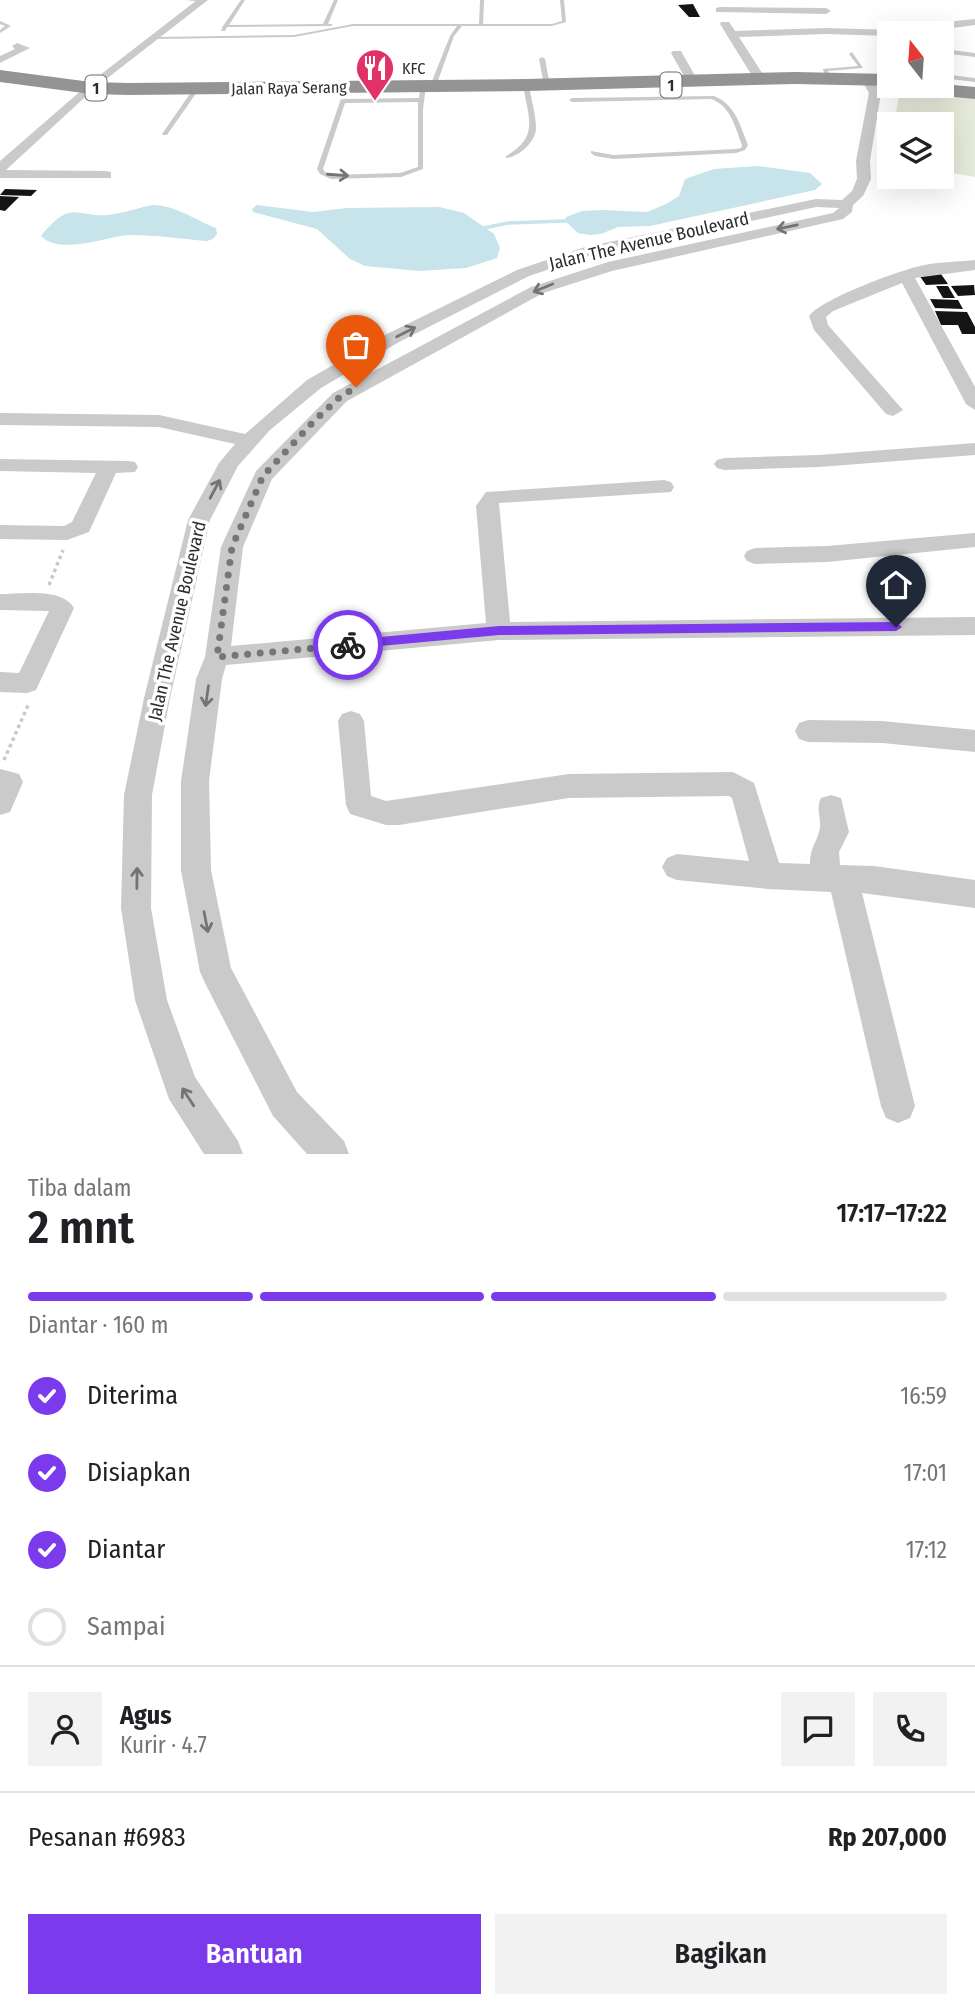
<!DOCTYPE html>
<html lang="id">
<meta charset="utf-8">
<style>
:root{--surface:#fff;--page:#f2f2f2;--text:#202124;--muted:#757577;--line:#e0e0e0;--accent:#7c3aed}
body{margin:0;font-family:"Fira Sans Condensed",sans-serif;background:var(--page);color:var(--text);height:100vh;display:flex;flex-direction:column;font-size:26px;white-space:nowrap}
*{box-sizing:border-box;margin:0}
p{font-size:23px;color:var(--muted)}
.icon{flex:none;width:38px;height:38px;fill:none;stroke:currentColor;stroke-width:2;stroke-linecap:round;stroke-linejoin:round}
.map{position:relative;height:1154px;overflow:hidden}
.details{display:flex;flex-direction:column;background:var(--surface);flex:1}
.details>*{flex:none}
.needle{width:46px;rotate:343deg}
.controls{position:absolute;left:877px;top:21px;display:grid;gap:14px}
.controls a{display:grid;place-items:center;width:77px;height:77px;border-radius:0px;background:var(--surface);box-shadow:0 7px 28px #0002;font-size:35px}
.pin{position:absolute;display:grid;place-items:center;width:60px;height:60px;color:#fff;margin:-72px -30px;border-radius:50% 50% 50% 0;rotate:-45deg;box-shadow:0 0 7px #0007}
.pin .icon{rotate:45deg}
.courier{position:absolute;display:grid;place-items:center;width:70px;height:70px;margin:-35px;border:5px solid #7c3aed;border-radius:50%;background:#fff;color:#222;box-shadow:0 2px 9px #0007}
.headline em{font-style:normal;font-weight:600}
.headline div{display:flex;flex-direction:column-reverse}
.headline{display:flex;align-items:center;justify-content:space-between;height:119px;padding:0 28px}
h1{font-size:46px;font-weight:600;line-height:52px}
.bar{display:grid;grid-template-columns:repeat(4,1fr);gap:10px 7px;align-content:center;height:84px;padding:0 28px}
.bar i{height:9px;border-radius:5px;background:var(--line)}
.bar .active{background:var(--accent)}
.bar p{grid-column:span 4}
.line{display:flex;align-items:center;gap:18px;padding:0 28px;border-top:2px solid var(--line)}
.line div{flex:1}
.round{display:grid;place-items:center;flex:none;width:74px;height:74px;border-radius:0px;background:var(--page)}
ol{padding:0 28px;list-style:none}
li{display:flex;align-items:center;gap:21px;height:77px}
li p{margin-inline-start:auto}
li .icon{padding:7px;border-radius:50%;background:var(--accent);color:#fff;stroke-width:4}
li:last-child{color:var(--muted)}
li i{width:38px;height:38px;border:4px solid var(--line);border-radius:50%}
.primary-button{display:flex;gap:14px;margin-top:auto;padding:14px 28px}
.primary-button a{flex:1;height:80px;border-radius:0px;background:var(--accent);color:#fff;font-size:28px;font-weight:600;line-height:80px;text-align:center}
.primary-button a+a{background:var(--page);color:var(--text)}
.map>svg:first-child{display:block}
.green{fill:#e6eada}
.water{fill:#c6e4ea}
.lines{fill:none;stroke-linecap:round;stroke-linejoin:round}
.stream{stroke:#c6e4ea;stroke-width:3.5}
.building{fill:#141414}
.path{stroke:#cacaca;stroke-width:3.5;stroke-dasharray:3.5 3.5;stroke-linecap:butt}
.lane{fill:#cacaca;fill-rule:evenodd}
.street{fill:#cacaca;fill-rule:evenodd}
.highway{fill:#949494;fill-rule:evenodd}
.oneway{stroke:#747474}
.route{fill:#7c3aed}
.done{stroke:#767676;stroke-width:7;stroke-dasharray:0 12.6}
.labels{text-anchor:middle;dominant-baseline:central;stroke-width:7;stroke-linejoin:round;paint-order:stroke}
.far-poi-label{font-size:16px;fill:#2d2d2d;stroke:#fff;text-anchor:start}
.shield{fill:#fff;stroke:#6c6c6c;stroke-width:2}
.shield-label{font-size:16px;font-weight:bold;fill:#2d2d2d}
.far-street-label{font-size:16px;fill:#2d2d2d;stroke:#fff}
.street-label{font-size:18px;fill:#2d2d2d;stroke:#fff}
</style>
<div class="map">
<svg width="975" height="1154" viewBox="0 0 975 1154">
<rect width="100%" height="100%" fill="#fff"/>
<path class="green" d="M 900,90 L 975,96 L 975,177 L 942,171 L 942,124 L 894,124 Z"/>
<path class="water" d="M 758,166 L 810,173 L 822,184 L 815,190 L 650,226 L 618,227 L 601,234 L 590,235 L 578,233 L 565,221 L 566,217 L 582,211 L 601,210 L 647,212 L 666,204 L 679,196 L 685,179 L 714,169 Z
M 153,205 C 175,205 195,220 216,228 L 217,234 L 213,239 L 207,241 C 182,239 156,235 130,235 C 106,236 61,256 41,236 C 74,195 76,221 115,214 C 128,212 140,207 153,205 Z
M 257,205 L 313,212 L 347,208 L 439,207 L 464,213 L 494,234 L 500,248 L 497,258 L 466,268 L 420,271 L 365,266 L 350,259 L 317,229 L 253,212 L 252,209 Z"/>
<g class="lines">
<path class="stream" d="M 484,228 L 508,223 L 565,221"/>
</g>
<path class="building" d="M 693,4 L 700,17 L 689,17 L 678,5 Z
M 5,189 L 37,190 L 31,196 L 0,195 Z
M 0,196 L 19,197 L 5,211 L 0,210 Z
M 941,274 L 948,284 L 926,285 L 919,275 Z
M 974,285 L 975,295 L 958,296 L 951,286 Z
M 936,286 L 948,286 L 955,298 L 943,298 Z
M 930,299 L 958,300 L 963,309 L 935,308 Z
M 935,311 L 967,312 L 975,327 L 975,334 L 962,334 L 958,325 L 941,325 Z"/>
<g class="lines">
<path class="path" d="M 49,585 L 63,550
M 4,760 L 29,703"/>
<path class="lane" d="M 186,0 L 203,0 L 204,1 L 202,2 Z
M 241,0 L 245,0 L 229,25 L 323,24 L 334,0 L 338,0 L 328,24 L 332,24 L 332,26 L 227,27 L 225,31 L 221,31 L 223,26 Z
M 480,0 L 484,0 L 483,24 L 552,24 L 562,21 L 560,0 L 564,0 L 566,22 L 552,26 L 462,26 L 454,36 L 436,86 L 433,88 L 430,86 L 450,36 L 457,26 L 353,26 L 294,37 L 156,39 L 154,38 L 156,37 L 294,35 L 353,24 L 479,24 Z
M 0,21 L 11,26 L 0,33 L 0,30 L 5,26 L 0,24 Z
M 942,49 L 975,53 L 975,57 L 942,53 Z
M 852,52 L 863,68 L 828,71 L 831,78 L 826,79 L 823,69 L 858,66 L 849,54 Z
M 542,57 L 545,59 L 550,85 L 547,87 L 544,85 L 539,59 Z
M 942,74 L 975,78 L 975,82 L 942,78 Z
M 526,83 L 529,85 C 531,99 536,115 536,129 C 535,143 518,157 506,158 L 506,156 C 540,137 528,117 523,85 Z
M 421,85 L 426,86 L 423,109 L 423,169 L 401,177 L 331,179 L 320,174 L 317,169 L 345,87 L 350,88 L 346,99 L 419,98 ZM 418,102 L 418,167 L 400,173 L 332,175 L 325,172 L 323,169 L 345,103 Z
M 194,88 L 199,89 L 167,135 L 163,135 L 162,134 Z
M 714,96 C 735,104 740,125 748,145 L 745,150 L 736,153 L 613,159 L 595,156 L 591,153 L 591,151 L 613,155 L 736,149 L 741,148 L 742,145 C 735,127 731,106 711,99 L 572,102 L 569,100 L 572,98 Z"/>
<path class="street" d="M 197,0 L 208,0 L 96,87 L 6,170 L 106,171 L 111,172 L 111,178 L 0,178 L 0,161 L 91,82 Z
M 720,7 L 826,8 L 831,11 L 826,14 L 716,12 L 716,8 Z
M 975,19 L 975,25 L 915,33 L 927,24 Z
M 721,22 L 729,22 L 735,31 L 826,28 L 893,30 L 898,33 L 889,33 L 889,36 L 826,34 L 739,37 L 766,79 L 760,82 L 754,79 L 720,24 Z
M 17,43 L 30,48 L 0,63 L 0,56 L 15,49 L 12,46 Z
M 673,51 L 681,51 L 698,81 L 696,83 L 688,83 L 671,53 Z
M 867,76 L 871,77 L 881,93 L 870,161 L 871,179 L 863,196 L 853,205 L 852,212 L 843,219 L 612,271 L 543,293 L 347,401 L 272,479 L 243,547 L 231,646 L 486,623 L 476,506 L 486,492 L 664,480 L 671,482 L 674,487 L 671,492 L 499,503 L 510,622 L 975,617 L 975,635 L 499,640 L 226,665 L 222,679 L 209,781 L 211,870 L 231,968 L 297,1092 L 344,1141 L 349,1154 L 307,1154 L 273,1116 L 205,983 L 200,972 L 181,870 L 181,781 L 196,679 L 205,657 L 221,547 L 256,471 L 333,393 L 531,287 L 608,262 L 833,213 L 839,208 L 816,207 L 589,256 L 529,276 L 399,342 L 321,388 L 270,430 L 238,466 L 210,520 L 170,698 L 152,795 L 151,908 L 167,1000 L 195,1077 L 238,1141 L 243,1154 L 204,1154 L 169,1099 L 135,1000 L 121,908 L 124,795 L 144,698 L 188,520 L 219,463 L 235,444 L 159,427 L 0,425 L 0,413 L 159,415 L 245,434 L 307,380 L 387,334 L 517,270 L 585,247 L 816,199 L 842,200 L 852,191 L 857,179 L 856,161 L 869,93 L 861,79 Z
M 975,260 L 975,270 L 915,278 L 975,387 L 975,410 L 966,404 L 902,283 L 833,311 L 826,317 L 828,325 L 903,410 L 893,416 L 886,414 L 814,330 L 809,316 C 822,299 893,273 916,267 C 934,262 956,262 975,260 Z
M 975,443 L 975,455 L 819,467 L 724,470 L 717,468 L 714,464 L 717,460 L 724,458 L 819,455 Z
M 0,459 L 128,461 L 135,462 L 138,467 L 135,472 L 116,473 L 89,532 L 67,540 L 0,539 L 0,525 L 64,526 L 72,522 L 96,473 L 0,471 Z
M 975,533 L 975,547 L 827,562 L 755,564 L 747,561 L 744,556 L 747,551 L 755,548 L 827,546 Z
M 0,594 C 21,594 62,587 74,608 L 36,690 L 27,693 L 0,692 L 0,672 L 19,673 L 49,611 L 0,610 Z
M 351,711 L 360,714 L 364,721 L 371,796 L 386,801 L 569,774 L 733,772 L 754,783 L 779,863 L 810,864 C 810,849 815,845 819,832 C 823,821 815,810 821,798 L 831,795 L 841,798 L 849,832 L 839,852 L 840,865 L 874,866 L 975,880 L 975,908 L 862,893 L 915,1106 L 910,1118 L 898,1123 L 886,1118 L 881,1106 L 831,892 L 768,889 L 677,880 L 667,876 L 662,867 L 667,858 L 677,854 L 749,861 L 732,798 L 729,796 L 569,798 L 399,825 L 386,825 L 350,814 L 346,805 L 338,721 L 342,714 Z
M 808,720 L 882,721 L 975,730 L 975,752 L 882,743 L 808,742 L 799,739 L 795,731 L 799,723 Z
M 0,769 L 19,774 L 23,782 L 10,812 L 0,815 Z"/>
<path class="highway" d="M 0,70 L 91,82 L 129,83 L 526,79 L 795,72 L 889,74 L 890,86 L 795,84 L 526,91 L 129,95 L 91,94 L 0,82 Z
M 942,84 L 975,87 L 975,99 L 903,92 L 896,90 L 893,86 Z"/>
</g>
<defs><path id="oneway-shaft" d="M-6 0H5M1.5-3L5.5 0L1.5 3" fill="none" stroke-width="1.6" stroke-linecap="round" stroke-linejoin="round" transform="scale(1.75)"/></defs>
<g class="oneway">
<use href="#oneway-shaft" transform="translate(338 175) rotate(4)"/>
<use href="#oneway-shaft" transform="translate(787 227) rotate(168)"/>
<use href="#oneway-shaft" transform="translate(543 288) rotate(158)"/>
<use href="#oneway-shaft" transform="translate(406 332) rotate(-27)"/>
<use href="#oneway-shaft" transform="translate(215 489) rotate(-62)"/>
<use href="#oneway-shaft" transform="translate(207 696) rotate(98)"/>
<use href="#oneway-shaft" transform="translate(137 878) rotate(-89)"/>
<use href="#oneway-shaft" transform="translate(206 922) rotate(79)"/>
<use href="#oneway-shaft" transform="translate(188 1097) rotate(-123)"/>
</g>
<path class="route" d="M 896,622 L 902,627 L 896,631 L 499,635 L 348,649 L 342,645 L 348,640 L 499,626 Z"/>
<g class="lines">
<path class="done" d="M 348,645 L 217,657 L 232,547 L 263,476 L 315,420 L 340,397 L 356,387"/>
</g>
<defs>
<g id="restaurant-pin" transform="scale(2.0125)"><path d="M0 17L-7.5 6A9.5 9.5 0 1 1 7.5 6Z" fill="#e23166" stroke="#fff"/><path d="M-5-6h1v4h1v-4h1v4h1v-4h1v5L-1.5 .5V6h-2V.5L-5-1ZM5-6V6H3V1.5H1.5Q1.5-4 5-6Z" fill="#fff"/></g>
</defs>
<g fill-rule="evenodd">
<use href="#restaurant-pin" x="375" y="68"/>
</g>
<g class="labels">
<g class="far-poi-label">
<text x="402" y="68">KFC</text>
</g>
<g class="shield">
<rect x="660.5" y="72.5" width="21" height="25" rx="5"/>
<rect x="85.5" y="75.5" width="21" height="25" rx="5"/>
</g>
<g class="shield-label">
<text x="671" y="85">1</text>
<text x="96" y="88">1</text>
</g>
<g class="far-street-label">
<text transform="translate(289 88) rotate(-1)">Jalan Raya Serang</text>
</g>
<g class="street-label">
<text transform="translate(649 241) rotate(-13)">Jalan The Avenue Boulevard</text>
<text transform="translate(177 621) rotate(-77)">Jalan The Avenue Boulevard</text>
</g>
</g>
</svg>
<div class="controls">
<a><svg class="needle" viewBox="-14 -14 28 28"><path d="M0-13l5 13h-10z" fill="#e53935"/><path d="M0 13l5-13h-10z" fill="#757577"/></svg></a>
<a><svg class="icon" aria-label="layers" viewBox="0 0 24 24"><path d="M12 4l9 5-9 5-9-5zM3 14l9 5 9-5"/></svg></a>
</div>
<div class="pin" style="left:356px;top:387px;background:#ea580c"><svg class="icon" aria-label="bag" viewBox="0 0 24 24"><path d="M5 8h14l-1 12H6zM9 8a3 3 0 0 1 6 0"/></svg></div>
<div class="pin" style="left:896px;top:627px;background:#1f2937"><svg class="icon" aria-label="home" viewBox="0 0 24 24"><path d="M3 11l9-7 9 7M6 9v11h12V9"/></svg></div>
<div class="courier" style="left:348px;top:645px"><svg class="icon" aria-label="bike" viewBox="0 0 24 24"><circle cx="6" cy="16" r="4"/><circle cx="18" cy="16" r="4"/><path d="M6 16l4-8h5l3 8M10 8l3 8H6M13 5h3"/></svg></div>
</div>
<section class="details">
<div class="headline"><div><h1>2 mnt</h1><p>Tiba dalam</p></div><em>17:17–17:22</em></div>
<div class="bar"><i class="active"></i><i class="active"></i><i class="active"></i><i></i><p>Diantar · 160 m</p></div>
<ol>
<li><svg class="icon" aria-label="check" viewBox="0 0 24 24"><path d="M5 12l5 5 9-10"/></svg>Diterima<p>16:59</p></li>
<li><svg class="icon" aria-label="check" viewBox="0 0 24 24"><path d="M5 12l5 5 9-10"/></svg>Disiapkan<p>17:01</p></li>
<li><svg class="icon" aria-label="check" viewBox="0 0 24 24"><path d="M5 12l5 5 9-10"/></svg>Diantar<p>17:12</p></li>
<li><i></i>Sampai</li>
</ol>
<div class="line" style="height:126px"><a class="round"><svg class="icon" aria-label="person" viewBox="0 0 24 24"><circle cx="12" cy="8" r="4"/><path d="M4 21q1-7 8-7t8 7"/></svg></a><div><b>Agus</b><p>Kurir · 4.7</p></div><a class="round"><svg class="icon" aria-label="chat" viewBox="0 0 24 24"><path d="M4 5h16v11H9l-5 4z"/></svg></a><a class="round"><svg class="icon" aria-label="phone" viewBox="0 0 24 24"><path d="M5 4h4l2 5-3 2q2 4 5 5l2-3 5 2v4C11 20 4 13 5 4z"/></svg></a></div>
<div class="line" style="height:91px"><div>Pesanan #6983</div><b>Rp 207,000</b></div>
<div class="primary-button"><a>Bantuan</a><a>Bagikan</a></div>
</section>
